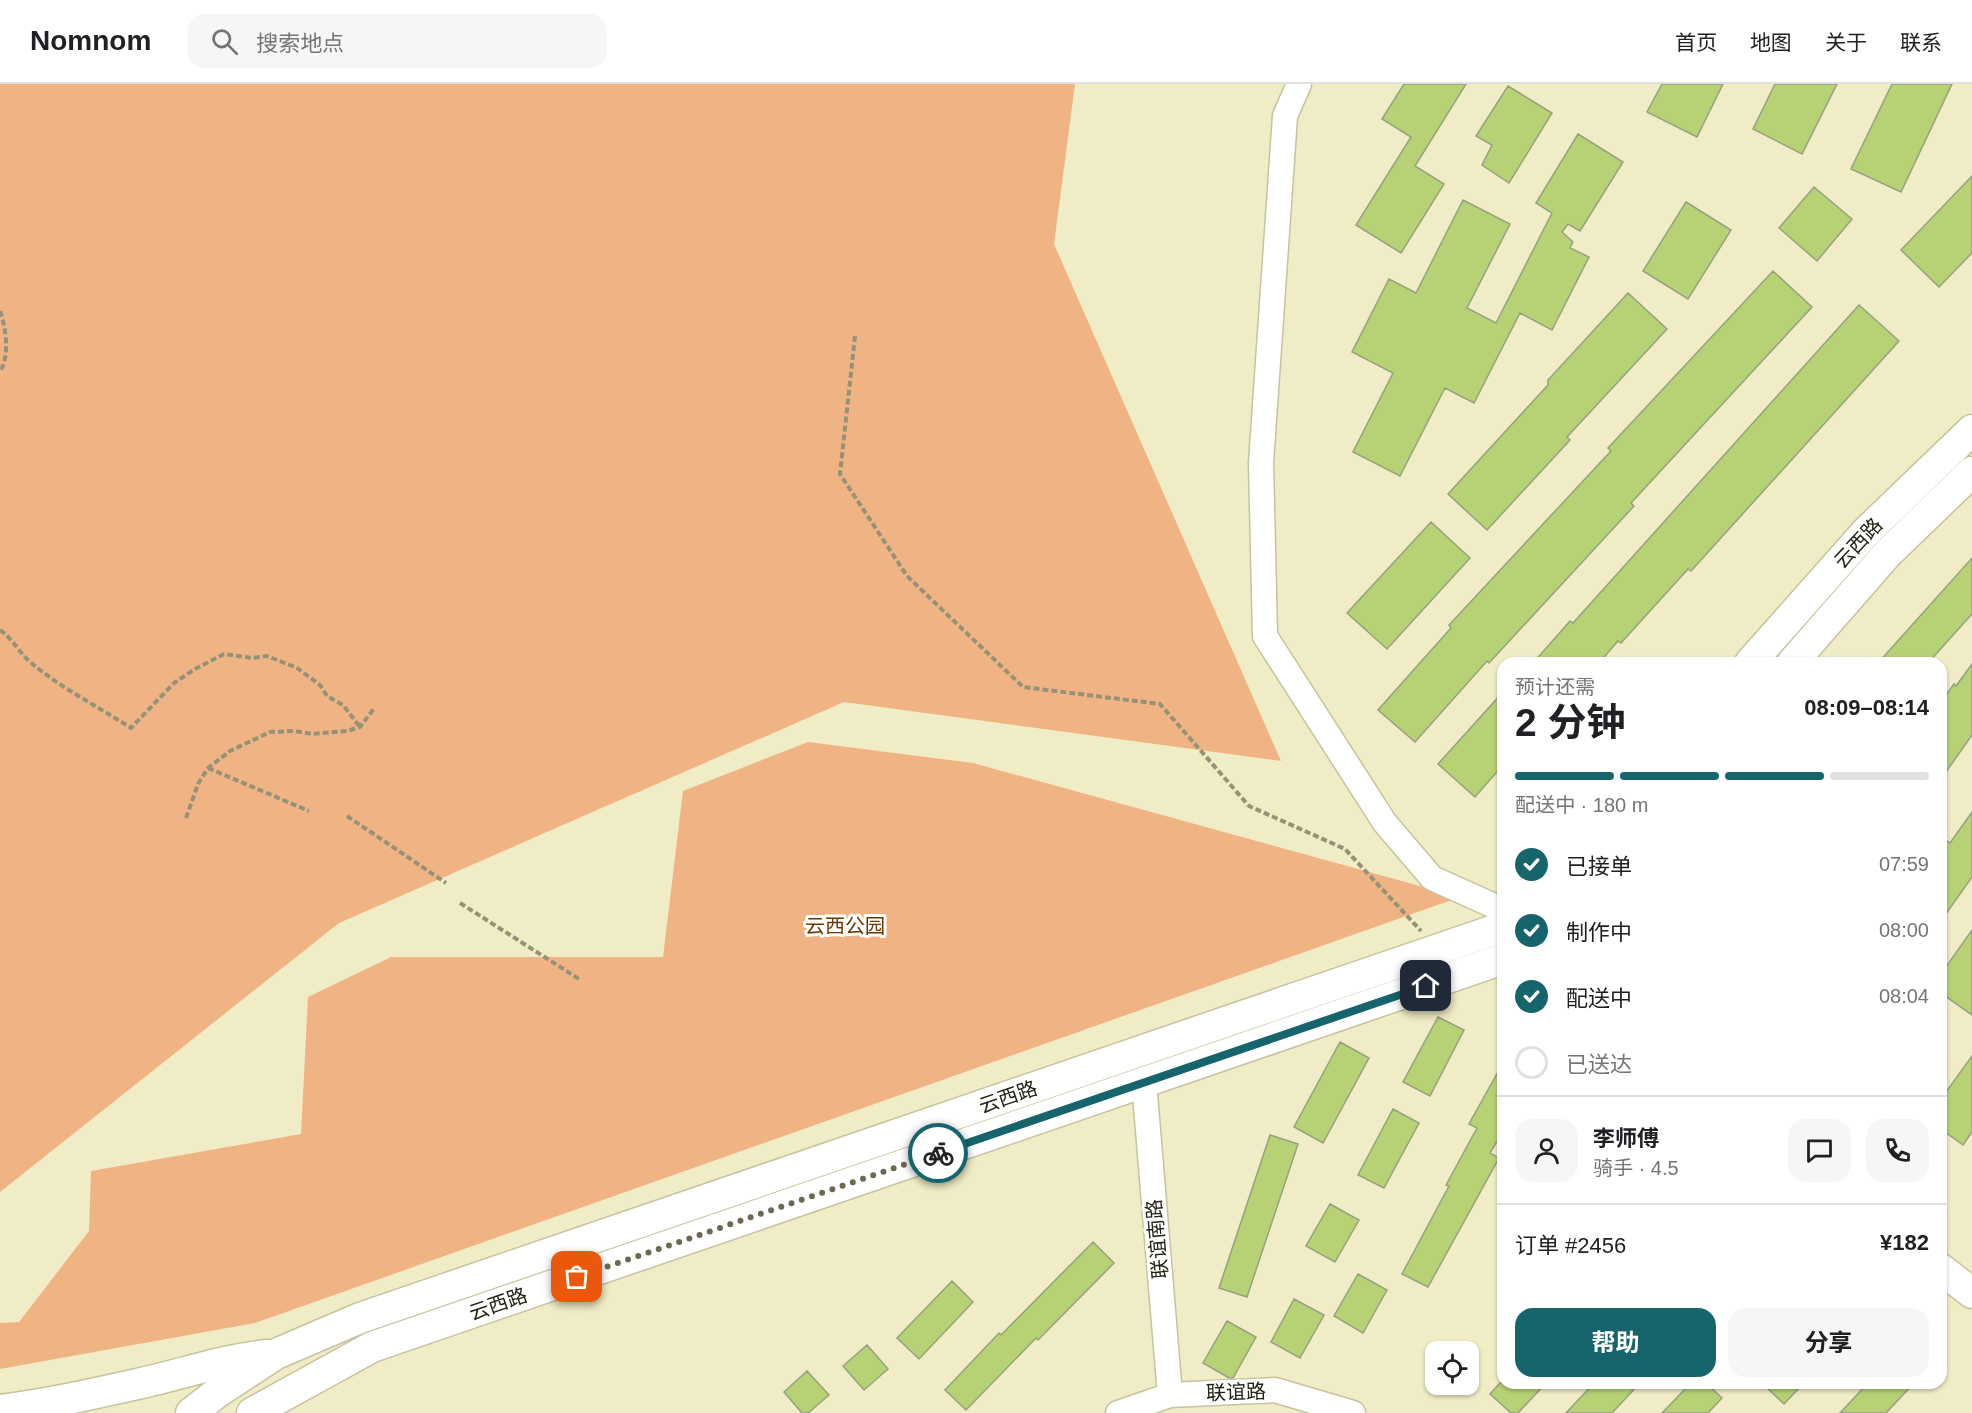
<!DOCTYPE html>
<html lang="zh">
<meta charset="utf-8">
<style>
:root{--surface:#fff;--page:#f6f6f6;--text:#202124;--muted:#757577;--line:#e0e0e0;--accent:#16646c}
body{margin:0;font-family:Arial,"Noto Sans SC",sans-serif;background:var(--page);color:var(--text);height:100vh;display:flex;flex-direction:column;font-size:22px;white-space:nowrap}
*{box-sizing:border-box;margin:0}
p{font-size:20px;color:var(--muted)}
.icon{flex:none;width:33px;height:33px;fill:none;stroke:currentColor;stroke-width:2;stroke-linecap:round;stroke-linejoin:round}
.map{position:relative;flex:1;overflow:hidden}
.drawer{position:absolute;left:1497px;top:573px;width:450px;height:732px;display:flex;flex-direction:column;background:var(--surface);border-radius:18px;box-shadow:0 2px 4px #0004}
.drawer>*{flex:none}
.buttons{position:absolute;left:1425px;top:1257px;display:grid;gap:12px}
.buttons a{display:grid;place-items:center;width:54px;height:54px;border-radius:12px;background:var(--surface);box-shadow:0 2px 4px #0004;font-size:30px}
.pin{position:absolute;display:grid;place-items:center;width:51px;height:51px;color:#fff;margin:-26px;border-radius:12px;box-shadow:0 3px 9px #0006}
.courier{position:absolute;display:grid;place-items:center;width:60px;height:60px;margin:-30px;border:4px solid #16646c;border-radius:50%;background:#fff;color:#222;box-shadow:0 2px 8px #0007}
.head em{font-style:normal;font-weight:700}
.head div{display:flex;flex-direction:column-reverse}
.head{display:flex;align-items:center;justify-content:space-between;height:102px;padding:0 18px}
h1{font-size:39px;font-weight:700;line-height:45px}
.bar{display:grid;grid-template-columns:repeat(4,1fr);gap:9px 6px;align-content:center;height:72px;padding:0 18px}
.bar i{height:8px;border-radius:4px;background:var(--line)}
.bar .on{background:var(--accent)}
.bar p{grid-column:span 4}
.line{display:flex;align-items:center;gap:15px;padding:0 18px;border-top:2px solid var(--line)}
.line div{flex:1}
.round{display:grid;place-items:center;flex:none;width:63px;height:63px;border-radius:18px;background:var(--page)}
ol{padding:0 18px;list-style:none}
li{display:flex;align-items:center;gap:18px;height:66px}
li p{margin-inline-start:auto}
li .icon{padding:6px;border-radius:50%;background:var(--accent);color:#fff;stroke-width:4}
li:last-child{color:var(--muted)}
li i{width:33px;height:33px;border:3px solid var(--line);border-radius:50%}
.button{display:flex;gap:12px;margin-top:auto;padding:12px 18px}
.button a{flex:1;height:69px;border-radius:18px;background:var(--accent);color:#fff;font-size:24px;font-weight:700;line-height:69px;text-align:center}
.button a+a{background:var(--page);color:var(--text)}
header{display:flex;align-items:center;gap:36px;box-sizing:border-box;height:84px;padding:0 30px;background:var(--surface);border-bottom:2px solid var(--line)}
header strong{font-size:28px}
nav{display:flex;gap:33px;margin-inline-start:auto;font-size:21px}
.search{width:420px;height:54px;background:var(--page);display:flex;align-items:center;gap:15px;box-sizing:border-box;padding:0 21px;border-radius:18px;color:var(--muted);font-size:22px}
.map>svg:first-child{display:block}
.green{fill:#f0b484}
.building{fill:#b6d275;stroke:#95a17f;stroke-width:1.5}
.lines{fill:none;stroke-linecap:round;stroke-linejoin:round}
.minor-casing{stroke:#c7c39e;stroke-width:27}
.major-casing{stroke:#c7c39e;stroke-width:33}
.path{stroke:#959277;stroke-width:4;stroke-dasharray:6 3;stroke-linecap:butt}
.minor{stroke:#fff;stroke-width:24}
.major{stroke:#fff;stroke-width:30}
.done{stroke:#6c6953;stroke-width:6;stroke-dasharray:0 10.8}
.route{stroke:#16646c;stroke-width:8}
.labels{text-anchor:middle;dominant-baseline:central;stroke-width:6;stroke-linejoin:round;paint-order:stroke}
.street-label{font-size:20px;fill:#252315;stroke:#fff}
.park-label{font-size:20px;fill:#693801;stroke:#fff}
</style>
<header>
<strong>Nomnom</strong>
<div class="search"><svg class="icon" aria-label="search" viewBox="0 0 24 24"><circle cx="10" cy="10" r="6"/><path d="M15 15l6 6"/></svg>搜索地点</div>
<nav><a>首页</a><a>地图</a><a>关于</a><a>联系</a></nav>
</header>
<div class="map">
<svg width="1972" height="1329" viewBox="0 0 1972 1329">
<rect width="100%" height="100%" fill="#f0ecc6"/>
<path class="green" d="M 0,0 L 1075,0 L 1054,160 L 1281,677 L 844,618 L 339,839 L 0,1108 Z
M 808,658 L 973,679 L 1460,813 L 255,1239 L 0,1285 L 0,1239 L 19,1238 L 89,1147 L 91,1087 L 301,1050 L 308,913 L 391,873 L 663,873 L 683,707 Z"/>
<path class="building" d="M 1404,0 L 1466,0 L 1415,82 L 1444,100 L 1401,169 L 1356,141 L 1411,53 L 1382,35 Z
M 1662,0 L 1723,0 L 1697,53 L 1647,28 Z
M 1775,0 L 1837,0 L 1802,70 L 1753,45 Z
M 1892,0 L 1952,0 L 1901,108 L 1851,85 Z
M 1508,2 L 1552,29 L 1509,99 L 1482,81 L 1492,61 L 1476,52 Z
M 1578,50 L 1623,78 L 1580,147 L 1568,140 L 1562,148 L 1573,158 L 1570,164 L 1589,173 L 1552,246 L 1520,229 L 1474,319 L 1445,304 L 1400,392 L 1353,368 L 1393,289 L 1352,268 L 1389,195 L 1416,209 L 1463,116 L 1510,140 L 1467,224 L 1496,239 L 1552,129 L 1536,119 Z
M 1972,92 L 1972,169 L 1939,203 L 1901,166 Z
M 1814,103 L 1852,135 L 1817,177 L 1779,144 Z
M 1686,118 L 1731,146 L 1688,215 L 1643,187 Z
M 1773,187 L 1812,223 L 1631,419 L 1634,422 L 1489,579 L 1487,577 L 1415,658 L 1378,626 L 1451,544 L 1449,541 L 1611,367 L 1608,364 Z
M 1628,209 L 1667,245 L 1567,353 L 1570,356 L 1487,446 L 1448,410 L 1548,301 L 1548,296 Z
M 1859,221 L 1899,257 L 1691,487 L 1688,485 L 1621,559 L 1618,557 L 1599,579 L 1533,579 L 1570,537 L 1573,539 Z
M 1431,438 L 1470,474 L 1387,565 L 1347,529 Z
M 1972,474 L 1972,530 L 1928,579 L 1878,579 Z
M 1972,580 L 1972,651 L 1941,695 L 1941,618 L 1954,600 L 1956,602 Z
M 1503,608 L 1503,681 L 1475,713 L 1438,680 Z
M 1972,728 L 1972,793 L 1941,837 L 1941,753 L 1950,759 Z
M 1972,846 L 1972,931 L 1941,909 L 1941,890 Z
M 1438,933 L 1464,946 L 1430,1012 L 1403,998 Z
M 1340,958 L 1369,974 L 1323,1059 L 1294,1043 Z
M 1972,972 L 1972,1048 L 1963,1061 L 1941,1045 L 1941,1015 Z
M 1503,979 L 1503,1047 L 1490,1069 L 1499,1074 L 1428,1203 L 1402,1190 L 1449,1102 L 1446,1101 L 1477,1044 L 1469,1040 Z
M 1393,1025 L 1419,1039 L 1384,1104 L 1358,1091 Z
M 1270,1051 L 1298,1060 L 1247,1213 L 1219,1204 Z
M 1330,1120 L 1359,1136 L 1335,1178 L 1306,1162 Z
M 1093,1158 L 1114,1179 L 1038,1256 L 1036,1254 L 966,1326 L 945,1306 L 999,1249 L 1001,1251 Z
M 1358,1190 L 1387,1206 L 1363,1249 L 1334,1232 Z
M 952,1197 L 973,1218 L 919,1275 L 897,1254 Z
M 1294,1215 L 1324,1231 L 1300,1274 L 1271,1258 Z
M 1227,1237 L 1256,1253 L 1233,1294 L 1229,1294 L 1203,1279 Z
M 867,1261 L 888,1285 L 864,1306 L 843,1282 Z
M 807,1287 L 829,1311 L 808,1329 L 802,1329 L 784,1308 Z
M 1500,1299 L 1546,1299 L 1518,1329 L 1511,1329 L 1490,1310 Z
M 1594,1299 L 1640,1299 L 1612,1329 L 1566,1329 Z
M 1691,1299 L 1706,1299 L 1722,1314 L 1708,1329 L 1662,1329 Z
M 1762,1299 L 1804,1299 L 1784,1320 Z
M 1868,1299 L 1914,1299 L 1886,1329 L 1840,1329 Z"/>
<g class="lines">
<g class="minor-casing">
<path id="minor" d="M 1299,0 L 1285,32 L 1261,379 L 1265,552 L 1385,739 L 1432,794 L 1503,826
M 1144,998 L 1170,1311
M 1118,1329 L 1170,1311 L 1275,1306 L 1353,1329"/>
</g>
<g class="major-casing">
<path id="major" d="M 1750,579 L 1866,448 L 1972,346
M 1792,579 L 1888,469 L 1972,388
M 1941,1185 L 1972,1209
M 0,1326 C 49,1320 97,1309 146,1298 C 186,1289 225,1275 267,1271
M 191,1329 L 218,1308 L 276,1270 L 360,1234 L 1503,843
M 252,1329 L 372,1263 L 1503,875"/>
</g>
<path class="path" d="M 0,227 C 6,243 10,273 0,287
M 855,252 L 840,390 L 907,492 L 1023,603 L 1160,620 L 1249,722 L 1345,765 L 1421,847
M 0,546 C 13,555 18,567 29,577 C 59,603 97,622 131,644 L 174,599 L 195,585 L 224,570 L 252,574 L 267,572 L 297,584 L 320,601 L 327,612 L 343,621 L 360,643
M 208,684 L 309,727
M 347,732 L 446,799
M 186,734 L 198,700 L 208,684 L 230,667 L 270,648 L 295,647 L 312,650 L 347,647 L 360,643 L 375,623
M 460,819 L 579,895"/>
<use href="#minor" class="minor"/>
<use href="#major" class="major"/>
</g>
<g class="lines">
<path class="done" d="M 577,1193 L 938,1069"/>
<path class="route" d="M 938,1069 L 1426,902"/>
</g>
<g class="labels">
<g class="street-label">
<text transform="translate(1858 459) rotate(-47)">云西路</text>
<text transform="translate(1008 1013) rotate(-19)">云西路</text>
<text transform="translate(1157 1155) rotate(-95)">联谊南路</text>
<text transform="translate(498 1220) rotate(-19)">云西路</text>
<text transform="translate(1236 1308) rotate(-2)">联谊路</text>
</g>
<g class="park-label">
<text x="845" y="842">云西公园</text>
</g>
</g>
</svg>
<div class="buttons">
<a><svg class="icon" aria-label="locate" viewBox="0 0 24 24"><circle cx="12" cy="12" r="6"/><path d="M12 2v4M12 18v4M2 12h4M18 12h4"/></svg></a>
</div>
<div class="pin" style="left:577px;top:1193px;background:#ea580c"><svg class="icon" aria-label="bag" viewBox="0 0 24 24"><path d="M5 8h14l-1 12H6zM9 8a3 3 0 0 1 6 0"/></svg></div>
<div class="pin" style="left:1426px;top:902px;background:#1f2937"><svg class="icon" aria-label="home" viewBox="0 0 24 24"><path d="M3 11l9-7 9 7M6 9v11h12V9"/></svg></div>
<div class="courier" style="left:938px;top:1069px"><svg class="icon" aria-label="bike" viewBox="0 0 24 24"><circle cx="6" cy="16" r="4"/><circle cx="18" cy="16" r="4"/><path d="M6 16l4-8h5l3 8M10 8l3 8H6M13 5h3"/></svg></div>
<section class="drawer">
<div class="head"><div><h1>2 分钟</h1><p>预计还需</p></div><em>08:09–08:14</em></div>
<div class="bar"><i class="on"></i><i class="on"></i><i class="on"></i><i></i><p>配送中 · 180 m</p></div>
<ol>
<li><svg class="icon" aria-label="check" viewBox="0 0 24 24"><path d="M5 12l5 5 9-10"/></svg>已接单<p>07:59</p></li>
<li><svg class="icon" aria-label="check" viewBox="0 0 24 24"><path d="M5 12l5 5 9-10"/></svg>制作中<p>08:00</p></li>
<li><svg class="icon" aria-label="check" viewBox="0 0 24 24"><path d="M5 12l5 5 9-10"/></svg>配送中<p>08:04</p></li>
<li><i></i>已送达</li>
</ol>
<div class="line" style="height:108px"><a class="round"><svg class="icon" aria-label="person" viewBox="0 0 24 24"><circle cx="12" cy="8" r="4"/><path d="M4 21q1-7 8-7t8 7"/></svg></a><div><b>李师傅</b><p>骑手 · 4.5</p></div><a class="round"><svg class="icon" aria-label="chat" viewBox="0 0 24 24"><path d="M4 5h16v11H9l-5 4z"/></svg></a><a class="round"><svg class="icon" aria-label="phone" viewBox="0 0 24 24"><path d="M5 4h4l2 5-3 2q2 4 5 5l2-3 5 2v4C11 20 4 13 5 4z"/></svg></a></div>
<div class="line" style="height:78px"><div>订单 #2456</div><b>¥182</b></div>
<div class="button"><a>帮助</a><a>分享</a></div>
</section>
</div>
